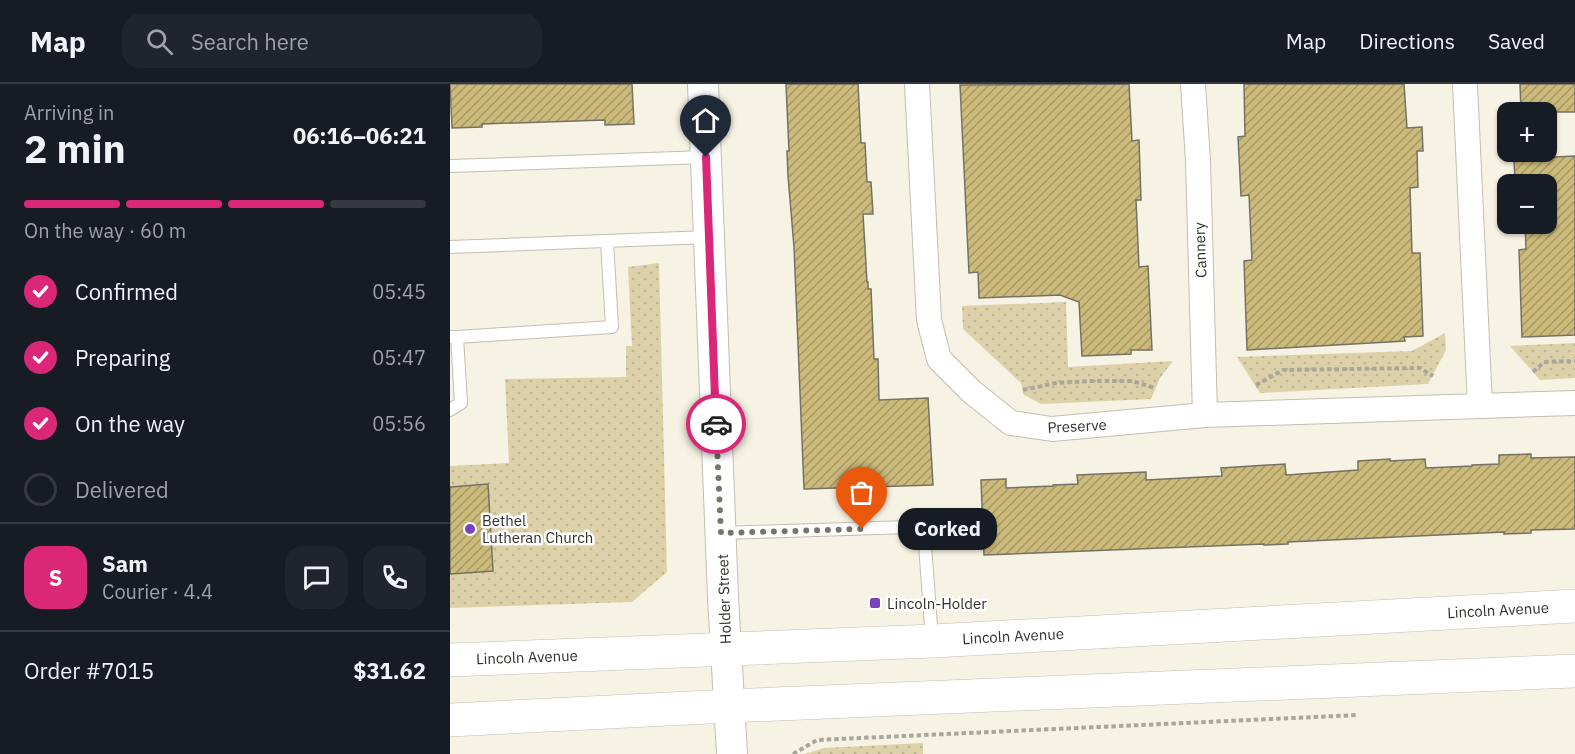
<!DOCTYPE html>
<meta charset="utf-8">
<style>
:root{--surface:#171b24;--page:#20242c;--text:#f1f3f6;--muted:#9ea1a6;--line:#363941;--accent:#db2777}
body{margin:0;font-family:"IBM Plex Sans",sans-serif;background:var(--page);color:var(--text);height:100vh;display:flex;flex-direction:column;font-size:22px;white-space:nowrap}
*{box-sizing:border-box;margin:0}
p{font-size:20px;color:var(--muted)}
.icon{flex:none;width:33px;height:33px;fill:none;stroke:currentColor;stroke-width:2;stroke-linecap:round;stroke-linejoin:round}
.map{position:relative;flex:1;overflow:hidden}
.details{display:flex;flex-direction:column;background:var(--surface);width:450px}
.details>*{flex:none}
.fabs{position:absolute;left:1047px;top:18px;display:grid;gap:12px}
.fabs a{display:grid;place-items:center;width:60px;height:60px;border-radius:12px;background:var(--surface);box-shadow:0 2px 4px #0004;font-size:30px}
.pin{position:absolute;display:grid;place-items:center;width:51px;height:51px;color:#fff;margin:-62px -26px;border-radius:50% 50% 50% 0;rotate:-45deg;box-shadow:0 0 6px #0007}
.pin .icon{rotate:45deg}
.courier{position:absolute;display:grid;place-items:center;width:60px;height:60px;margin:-30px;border:4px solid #db2777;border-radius:50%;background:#fff;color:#222;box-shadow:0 2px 8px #0007}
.bubble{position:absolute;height:42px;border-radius:18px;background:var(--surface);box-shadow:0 2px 4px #0004;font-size:20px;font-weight:700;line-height:42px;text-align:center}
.headline em{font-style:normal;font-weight:700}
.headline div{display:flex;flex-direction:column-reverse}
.headline{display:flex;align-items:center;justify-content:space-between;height:102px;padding:0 24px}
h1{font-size:39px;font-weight:700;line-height:45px}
.bar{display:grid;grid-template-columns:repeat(4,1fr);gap:9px 6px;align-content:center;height:72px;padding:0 24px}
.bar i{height:8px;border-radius:4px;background:var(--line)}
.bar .on{background:var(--accent)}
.bar p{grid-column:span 4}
.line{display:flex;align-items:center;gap:15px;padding:0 24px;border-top:2px solid var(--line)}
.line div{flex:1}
.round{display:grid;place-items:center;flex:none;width:63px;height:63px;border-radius:18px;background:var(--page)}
ol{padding:0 24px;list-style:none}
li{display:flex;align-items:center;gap:18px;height:66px}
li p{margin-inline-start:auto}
li .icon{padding:6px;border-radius:50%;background:var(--accent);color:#fff;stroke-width:4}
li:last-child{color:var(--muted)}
li i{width:33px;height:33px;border:3px solid var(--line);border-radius:50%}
header{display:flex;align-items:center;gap:36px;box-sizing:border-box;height:84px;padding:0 30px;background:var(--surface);border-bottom:2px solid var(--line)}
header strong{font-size:28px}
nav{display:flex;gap:33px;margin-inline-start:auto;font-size:21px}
.search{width:420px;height:54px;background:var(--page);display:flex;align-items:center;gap:15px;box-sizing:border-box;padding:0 21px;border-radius:18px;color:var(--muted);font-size:22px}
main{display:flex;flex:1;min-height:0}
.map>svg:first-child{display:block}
.grass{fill:url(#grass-dots)}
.building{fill:url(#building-hatch);stroke:#757265;stroke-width:1.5}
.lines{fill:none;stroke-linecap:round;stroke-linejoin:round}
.service-casing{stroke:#c2beb0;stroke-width:14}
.minor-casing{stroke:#c2beb0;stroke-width:26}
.tertiary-casing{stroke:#c2beb0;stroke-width:32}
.primary-casing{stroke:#c2beb0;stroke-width:34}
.path{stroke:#a9a69b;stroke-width:4;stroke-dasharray:4.5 3;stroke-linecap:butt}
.service{stroke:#fff;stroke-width:12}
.minor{stroke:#fff;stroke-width:24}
.tertiary{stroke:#fff;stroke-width:30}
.primary{stroke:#fff;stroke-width:33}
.done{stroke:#77746c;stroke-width:6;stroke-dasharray:0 10.8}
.route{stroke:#db2777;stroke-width:8}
.poi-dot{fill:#7c42b8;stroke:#fff;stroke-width:2}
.labels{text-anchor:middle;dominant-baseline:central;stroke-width:5;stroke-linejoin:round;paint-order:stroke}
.street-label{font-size:15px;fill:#32302b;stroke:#fff}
.poi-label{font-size:15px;fill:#32302b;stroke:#fff;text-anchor:start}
</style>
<header>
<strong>Map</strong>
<div class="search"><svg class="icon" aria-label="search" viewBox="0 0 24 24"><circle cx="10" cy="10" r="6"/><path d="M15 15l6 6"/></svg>Search here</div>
<nav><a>Map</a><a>Directions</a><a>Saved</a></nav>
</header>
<main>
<section class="details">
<div class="headline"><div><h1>2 min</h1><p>Arriving in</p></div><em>06:16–06:21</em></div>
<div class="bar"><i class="on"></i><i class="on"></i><i class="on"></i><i></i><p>On the way · 60 m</p></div>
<ol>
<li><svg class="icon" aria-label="check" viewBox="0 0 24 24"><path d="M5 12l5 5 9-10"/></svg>Confirmed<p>05:45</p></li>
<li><svg class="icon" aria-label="check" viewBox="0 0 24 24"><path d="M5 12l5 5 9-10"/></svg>Preparing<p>05:47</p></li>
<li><svg class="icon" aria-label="check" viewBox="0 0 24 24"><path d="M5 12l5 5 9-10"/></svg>On the way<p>05:56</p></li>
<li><i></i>Delivered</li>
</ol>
<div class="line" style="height:108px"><b class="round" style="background:var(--accent);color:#fff">S</b><div><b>Sam</b><p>Courier · 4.4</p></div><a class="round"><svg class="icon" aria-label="chat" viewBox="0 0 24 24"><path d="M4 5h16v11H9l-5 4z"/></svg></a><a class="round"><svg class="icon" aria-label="phone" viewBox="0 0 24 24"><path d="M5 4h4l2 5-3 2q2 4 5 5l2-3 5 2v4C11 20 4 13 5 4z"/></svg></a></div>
<div class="line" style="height:78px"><div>Order #7015</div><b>$31.62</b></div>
</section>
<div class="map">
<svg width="1125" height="670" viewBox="0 0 1125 670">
<defs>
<pattern id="grass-dots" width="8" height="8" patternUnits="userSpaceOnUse" patternTransform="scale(1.5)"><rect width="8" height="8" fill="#ddd1a9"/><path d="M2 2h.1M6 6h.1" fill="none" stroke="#beb492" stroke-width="1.8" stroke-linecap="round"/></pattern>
<pattern id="building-hatch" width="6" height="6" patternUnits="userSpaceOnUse" patternTransform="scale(1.5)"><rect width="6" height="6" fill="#ccba7b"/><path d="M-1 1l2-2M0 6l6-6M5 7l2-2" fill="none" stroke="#a69865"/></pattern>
</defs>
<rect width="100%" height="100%" fill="#f7f3e4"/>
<path class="grass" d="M 209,179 L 217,488 L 182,518 L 0,524 L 0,490 L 43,487 L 38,400 L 0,403 L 0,382 L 59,379 L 55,295 L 176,293 L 176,262 L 182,262 L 178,183 Z
M 616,218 L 618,283 L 723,277 L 710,294 L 701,315 L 591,320 L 574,311 L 571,299 L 513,245 L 512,222 Z
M 995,249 L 996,266 L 978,300 L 810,309 L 787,273 L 962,267 Z
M 1125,259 L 1125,294 L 1090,296 L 1060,262 Z
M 473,659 L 473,670 L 355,670 L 374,664 Z"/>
<path class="building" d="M 0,0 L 182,0 L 184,40 L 155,41 L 155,36 L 32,40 L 32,43 L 2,44 Z
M 336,0 L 408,0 L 411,59 L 415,59 L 417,98 L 421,98 L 423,130 L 413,130 L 417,198 L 418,198 L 418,205 L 421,205 L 424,275 L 428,275 L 429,316 L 478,314 L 483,401 L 354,405 L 344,163 L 338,92 L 337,67 L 339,67 Z
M 679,0 L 682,57 L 689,56 L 691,116 L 686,116 L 689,183 L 698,182 L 702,266 L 681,266 L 681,270 L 632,272 L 629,218 L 610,211 L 529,214 L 528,188 L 519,189 L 510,1 Z
M 794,0 L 954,0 L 957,44 L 972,43 L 973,67 L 967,67 L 968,103 L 960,104 L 962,169 L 970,169 L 973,252 L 954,253 L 955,257 L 797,266 L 794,177 L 802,176 L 799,111 L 791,112 L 788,53 L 795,52 Z
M 1070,0 L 1125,0 L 1125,28 L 1071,28 Z
M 1125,72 L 1125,251 L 1072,253 L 1069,166 L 1076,165 L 1075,140 L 1096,140 L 1096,100 L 1065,100 L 1064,75 Z
M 1081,370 L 1081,374 L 1125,373 L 1125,445 L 1081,446 L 1081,449 L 1054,450 L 1054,448 L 838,458 L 838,460 L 814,461 L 814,460 L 534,471 L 531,396 L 556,395 L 556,404 L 603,402 L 603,401 L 628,400 L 627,391 L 696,388 L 696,396 L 772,392 L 771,384 L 835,380 L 836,391 L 908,386 L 908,377 L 940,375 L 940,377 L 975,375 L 976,384 L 1022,382 L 1022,381 L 1049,380 L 1049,371 Z
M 38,400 L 43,487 L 0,490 L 0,403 Z"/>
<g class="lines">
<g class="service-casing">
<path id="service" d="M 0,82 L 255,73
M 0,163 L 258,153
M 7,253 L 162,243 L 157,157
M 0,326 L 11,319 L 7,253 L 0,253
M 271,449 L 459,443 L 468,448 L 475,461 L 482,555"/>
</g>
<g class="minor-casing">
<path id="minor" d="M 467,0 L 479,236 L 489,275 L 522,308 L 561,339 L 602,345 L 755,331 L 1030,322
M 743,0 L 748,77 L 755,331
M 1015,0 L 1030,322 L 1125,319"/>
</g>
<g class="tertiary-casing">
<path id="tertiary" d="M 253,0 L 273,513 L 282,670"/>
</g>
<g class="primary-casing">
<path id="primary" d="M 0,576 L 483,557 L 1125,522
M 0,636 L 279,622 L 1125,587"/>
</g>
<path class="path" d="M 1083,288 L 1094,278 L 1125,277
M 806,301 L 833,286 L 970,284 L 983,292
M 573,306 L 606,299 L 640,297 L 682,297 L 705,304
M 343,670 L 367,656 L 908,631"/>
<use href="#service" class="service"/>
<use href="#minor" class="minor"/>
<use href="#tertiary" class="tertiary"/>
<use href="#primary" class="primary"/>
</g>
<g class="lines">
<path class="done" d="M 266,340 L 271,449 L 412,445"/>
<path class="route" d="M 256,73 L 266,340"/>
</g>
<g class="poi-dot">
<circle cx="20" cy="445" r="6"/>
<rect x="419" y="513" width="12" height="12" rx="3"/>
</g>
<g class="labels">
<g class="street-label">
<text transform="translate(750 166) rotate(-92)">Cannery</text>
<text transform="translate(627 342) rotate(-3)">Preserve</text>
<text transform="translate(274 515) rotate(-92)">Holder Street</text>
<text transform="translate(1048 526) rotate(-3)">Lincoln Avenue</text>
<text transform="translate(563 552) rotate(-3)">Lincoln Avenue</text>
<text transform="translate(77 573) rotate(-2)">Lincoln Avenue</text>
</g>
<g class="poi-label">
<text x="32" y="436">Bethel<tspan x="32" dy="17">Lutheran Church</tspan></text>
<text x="437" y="519">Lincoln-Holder</text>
</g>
</g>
</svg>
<div class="fabs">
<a>+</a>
<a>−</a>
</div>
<div class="pin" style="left:412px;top:445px;background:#ea580c"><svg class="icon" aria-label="bag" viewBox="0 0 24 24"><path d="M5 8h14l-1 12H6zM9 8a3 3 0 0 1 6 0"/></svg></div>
<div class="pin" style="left:256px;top:73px;background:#1f2937"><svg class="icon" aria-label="home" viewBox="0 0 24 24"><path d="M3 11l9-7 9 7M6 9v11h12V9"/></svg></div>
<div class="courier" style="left:266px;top:340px"><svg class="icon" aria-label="car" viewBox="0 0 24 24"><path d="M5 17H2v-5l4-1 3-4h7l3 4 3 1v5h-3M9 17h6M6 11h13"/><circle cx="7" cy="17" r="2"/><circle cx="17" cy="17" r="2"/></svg></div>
<div class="bubble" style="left:448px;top:424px;width:99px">Corked</div>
</div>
</main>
